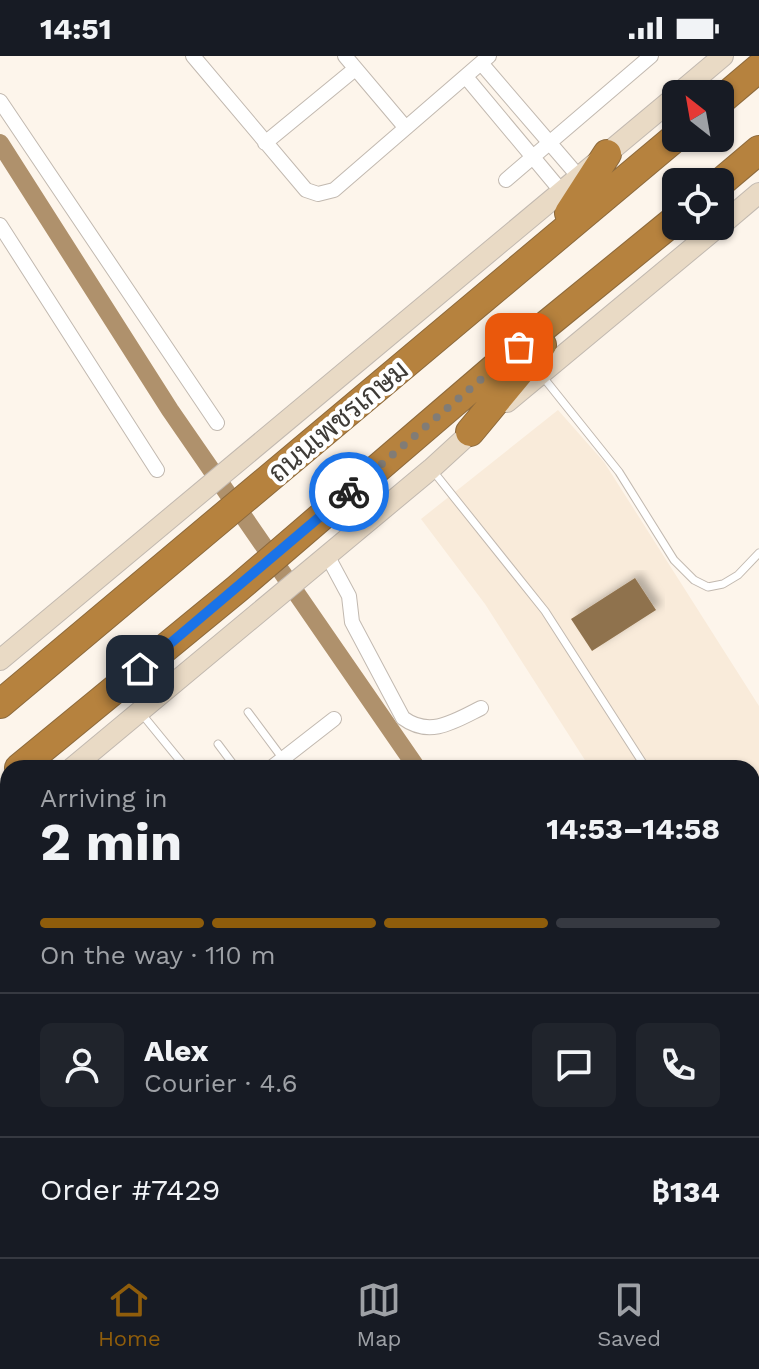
<!DOCTYPE html>
<meta charset="utf-8">
<style>
:root{--surface:#171b24;--page:#20242c;--text:#f1f3f6;--muted:#9ea1a6;--line:#363941;--accent:#8f5d0b}
body{margin:0;font-family:"Work Sans",Sarabun,sans-serif;background:var(--page);color:var(--text);height:100vh;display:flex;flex-direction:column;font-size:30px;white-space:nowrap}
*{box-sizing:border-box;margin:0}
p{font-size:26px;color:var(--muted)}
.icon{flex:none;width:44px;height:44px;fill:none;stroke:currentColor;stroke-width:2;stroke-linecap:round;stroke-linejoin:round}
.map{position:relative;flex:1;overflow:hidden}
.side{position:absolute;left:0px;top:704px;width:760px;height:498px;display:flex;flex-direction:column;background:var(--surface);border-radius:24px 24px 0 0;box-shadow:0 2px 6px #0004}
.side>*{flex:none}
.needle{width:52px;rotate:329deg}
.buttons{position:absolute;left:662px;top:24px;display:grid;gap:16px}
.buttons a{display:grid;place-items:center;width:72px;height:72px;border-radius:12px;background:var(--surface);box-shadow:0 2px 6px #0004;font-size:40px}
.pin{position:absolute;display:grid;place-items:center;width:68px;height:68px;color:#fff;margin:-34px;border-radius:16px;box-shadow:0 4px 12px #0006}
.courier{position:absolute;display:grid;place-items:center;width:80px;height:80px;margin:-40px;border:6px solid #1a73e8;border-radius:50%;background:#fff;color:#222;box-shadow:0 2px 10px #0007}
.summary em{font-style:normal;font-weight:700}
.summary div{display:flex;flex-direction:column-reverse}
.summary{display:flex;align-items:center;justify-content:space-between;height:136px;padding:0 40px}
h1{font-size:52px;font-weight:700;line-height:60px}
.bar{display:grid;grid-template-columns:repeat(4,1fr);gap:12px 8px;align-content:center;height:96px;padding:0 40px}
.bar i{height:10px;border-radius:6px;background:var(--line)}
.bar .active{background:var(--accent)}
.bar p{grid-column:span 4}
.line{display:flex;align-items:center;gap:20px;padding:0 40px;border-top:2px solid var(--line)}
.line div{flex:1}
.round{display:grid;place-items:center;flex:none;width:84px;height:84px;border-radius:12px;background:var(--page)}
.status{display:flex;justify-content:space-between;align-items:center;height:56px;padding:0 40px;background:var(--surface);direction:ltr}
.status svg{height:22px;fill:currentColor}
.menu{display:flex;justify-content:space-around;align-items:center;height:112px;border-top:2px solid var(--line);background:var(--surface);font-size:22px;color:var(--muted)}
.menu a{display:grid;justify-items:center;gap:4px}
.menu .active{color:var(--accent)}
.map>svg:first-child{display:block}
.built{fill:#f9ebda}
.lines{fill:none;stroke-linecap:round;stroke-linejoin:round}
.canal{stroke:#af916c;stroke-width:18}
.building{fill:#8f724e;filter:url(#shadow)}
.lane-casing{stroke:#c2b9b0;stroke-width:9}
.street-casing{stroke:#c2b9b0;stroke-width:16}
.secondary-casing{stroke:#c2b9b0;stroke-width:22}
.highway-casing{stroke:#8c693c;stroke-width:30}
.lane{stroke:#fff;stroke-width:7}
.street{stroke:#fff;stroke-width:14}
.secondary{stroke:#e9dac5;stroke-width:20}
.highway{stroke:#b6823e;stroke-width:28}
.done{stroke:#817c76;stroke-width:8;stroke-dasharray:0 14.4}
.route{stroke:#1a73e8;stroke-width:10}
.labels{text-anchor:middle;dominant-baseline:central;stroke-width:8;stroke-linejoin:round;paint-order:stroke}
.street-label{font-size:28px;fill:#3e3b37;stroke:#fff}
</style>
<div class="status"><b>14:51</b><svg viewBox="0 0 49 12"><path d="M0 12V9h3v3zM5 12V6h3v6zM10 12V3h3v9zM15 12V0h3v12zM26 1h20v11H26zM47 4h2v5h-2z"/></svg></div>
<div class="map">
<svg width="759" height="1201" viewBox="0 0 759 1201">
<defs>
<filter id="shadow"><feDropShadow dx="6" dy="-6" stdDeviation="4" flood-color="#0004"/></filter>
</defs>
<rect width="100%" height="100%" fill="#fdf5eb"/>
<path class="built" d="M 558,354 L 604,406 L 759,650 L 759,752 L 752,756 L 752,712 L 590,712 L 485,548 L 421,463 Z"/>
<g class="lines">
<path class="canal" d="M 0,87 L 170,354 L 417,712
M 752,1092 L 759,1088
M 752,1147 L 759,1156"/>
</g>
<path class="building" d="M 635,522 L 656,554 L 592,595 L 571,563 Z"/>
<g class="lines">
<g class="lane-casing">
<path id="lane" d="M 543,321 L 619,416 L 674,504 L 694,524 L 708,531 L 723,528 L 738,519 L 759,497
M 433,415 L 545,555 L 646,712
M 248,656 L 283,703
M 141,657 L 186,712
M 218,688 L 236,712
M 0,1038 L 8,1031
M 364,1201 L 372,1194"/>
</g>
<g class="street-casing">
<path id="street" d="M 193,0 L 306,134 L 318,138 L 334,134 L 489,0
M 345,0 L 405,71
M 481,7 L 579,121
M 466,21 L 562,136
M 0,45 L 217,367
M 265,87 L 355,13
M 506,124 L 651,0
M 0,169 L 157,414
M 327,499 L 349,540 L 352,566 L 403,662 C 430,682 455,665 481,652
M 271,712 L 334,663
M 752,846 L 759,842
M 427,1194 L 431,1201
M 125,1201 L 138,1194
M 445,1201 L 456,1194"/>
</g>
<g class="secondary-casing">
<path id="secondary" d="M 678,38 L 723,0
M 720,170 L 759,137
M 507,346 L 719,170
M 0,604 L 676,40
M 72,712 L 431,413 L 479,369
M 0,771 L 8,764"/>
</g>
<g class="highway-casing">
<path id="highway" d="M 720,45 L 759,12
M 720,127 L 759,94
M 569,157 L 607,98
M 470,376 L 542,289
M 0,648 L 676,81
M 19,712 L 237,533 L 519,291 L 676,163"/>
</g>
<use href="#lane" class="lane"/>
<use href="#street" class="street"/>
<use href="#secondary" class="secondary"/>
<use href="#highway" class="highway"/>
</g>
<g class="lines">
<path class="done" d="M 349,436 L 519,291"/>
<path class="route" d="M 140,613 L 349,436"/>
</g>
<g class="labels">
<g class="street-label">
<text transform="translate(338 365) rotate(-40)">ถนนเพชรเกษม</text>
</g>
</g>
</svg>
<div class="buttons">
<a><svg class="needle" viewBox="-14 -14 28 28"><path d="M0-13l5 13h-10z" fill="#e53935"/><path d="M0 13l5-13h-10z" fill="#9ea1a6"/></svg></a>
<a><svg class="icon" aria-label="locate" viewBox="0 0 24 24"><circle cx="12" cy="12" r="6"/><path d="M12 2v4M12 18v4M2 12h4M18 12h4"/></svg></a>
</div>
<div class="pin" style="left:519px;top:291px;background:#ea580c"><svg class="icon" aria-label="bag" viewBox="0 0 24 24"><path d="M5 8h14l-1 12H6zM9 8a3 3 0 0 1 6 0"/></svg></div>
<div class="pin" style="left:140px;top:613px;background:#1f2937"><svg class="icon" aria-label="home" viewBox="0 0 24 24"><path d="M3 11l9-7 9 7M6 9v11h12V9"/></svg></div>
<div class="courier" style="left:349px;top:436px"><svg class="icon" aria-label="bike" viewBox="0 0 24 24"><circle cx="6" cy="16" r="4"/><circle cx="18" cy="16" r="4"/><path d="M6 16l4-8h5l3 8M10 8l3 8H6M13 5h3"/></svg></div>
<section class="side">
<div class="summary"><div><h1>2 min</h1><p>Arriving in</p></div><em>14:53–14:58</em></div>
<div class="bar"><i class="active"></i><i class="active"></i><i class="active"></i><i></i><p>On the way · 110 m</p></div>
<div class="line" style="height:144px"><a class="round"><svg class="icon" aria-label="person" viewBox="0 0 24 24"><circle cx="12" cy="8" r="4"/><path d="M4 21q1-7 8-7t8 7"/></svg></a><div><b>Alex</b><p>Courier · 4.6</p></div><a class="round"><svg class="icon" aria-label="chat" viewBox="0 0 24 24"><path d="M4 5h16v11H9l-5 4z"/></svg></a><a class="round"><svg class="icon" aria-label="phone" viewBox="0 0 24 24"><path d="M5 4h4l2 5-3 2q2 4 5 5l2-3 5 2v4C11 20 4 13 5 4z"/></svg></a></div>
<div class="line" style="height:104px"><div>Order #7429</div><b>฿134</b></div>
</section>
</div>
<nav class="menu">
<a class="active"><svg class="icon" aria-label="home" viewBox="0 0 24 24"><path d="M3 11l9-7 9 7M6 9v11h12V9"/></svg>Home</a>
<a><svg class="icon" aria-label="map" viewBox="0 0 24 24"><path d="M3 6l6-2 6 2 6-2v14l-6 2-6-2-6 2zM9 4v14M15 6v14"/></svg>Map</a>
<a><svg class="icon" aria-label="saved" viewBox="0 0 24 24"><path d="M7 4h10v16l-5-4-5 4z"/></svg>Saved</a>
</nav>
